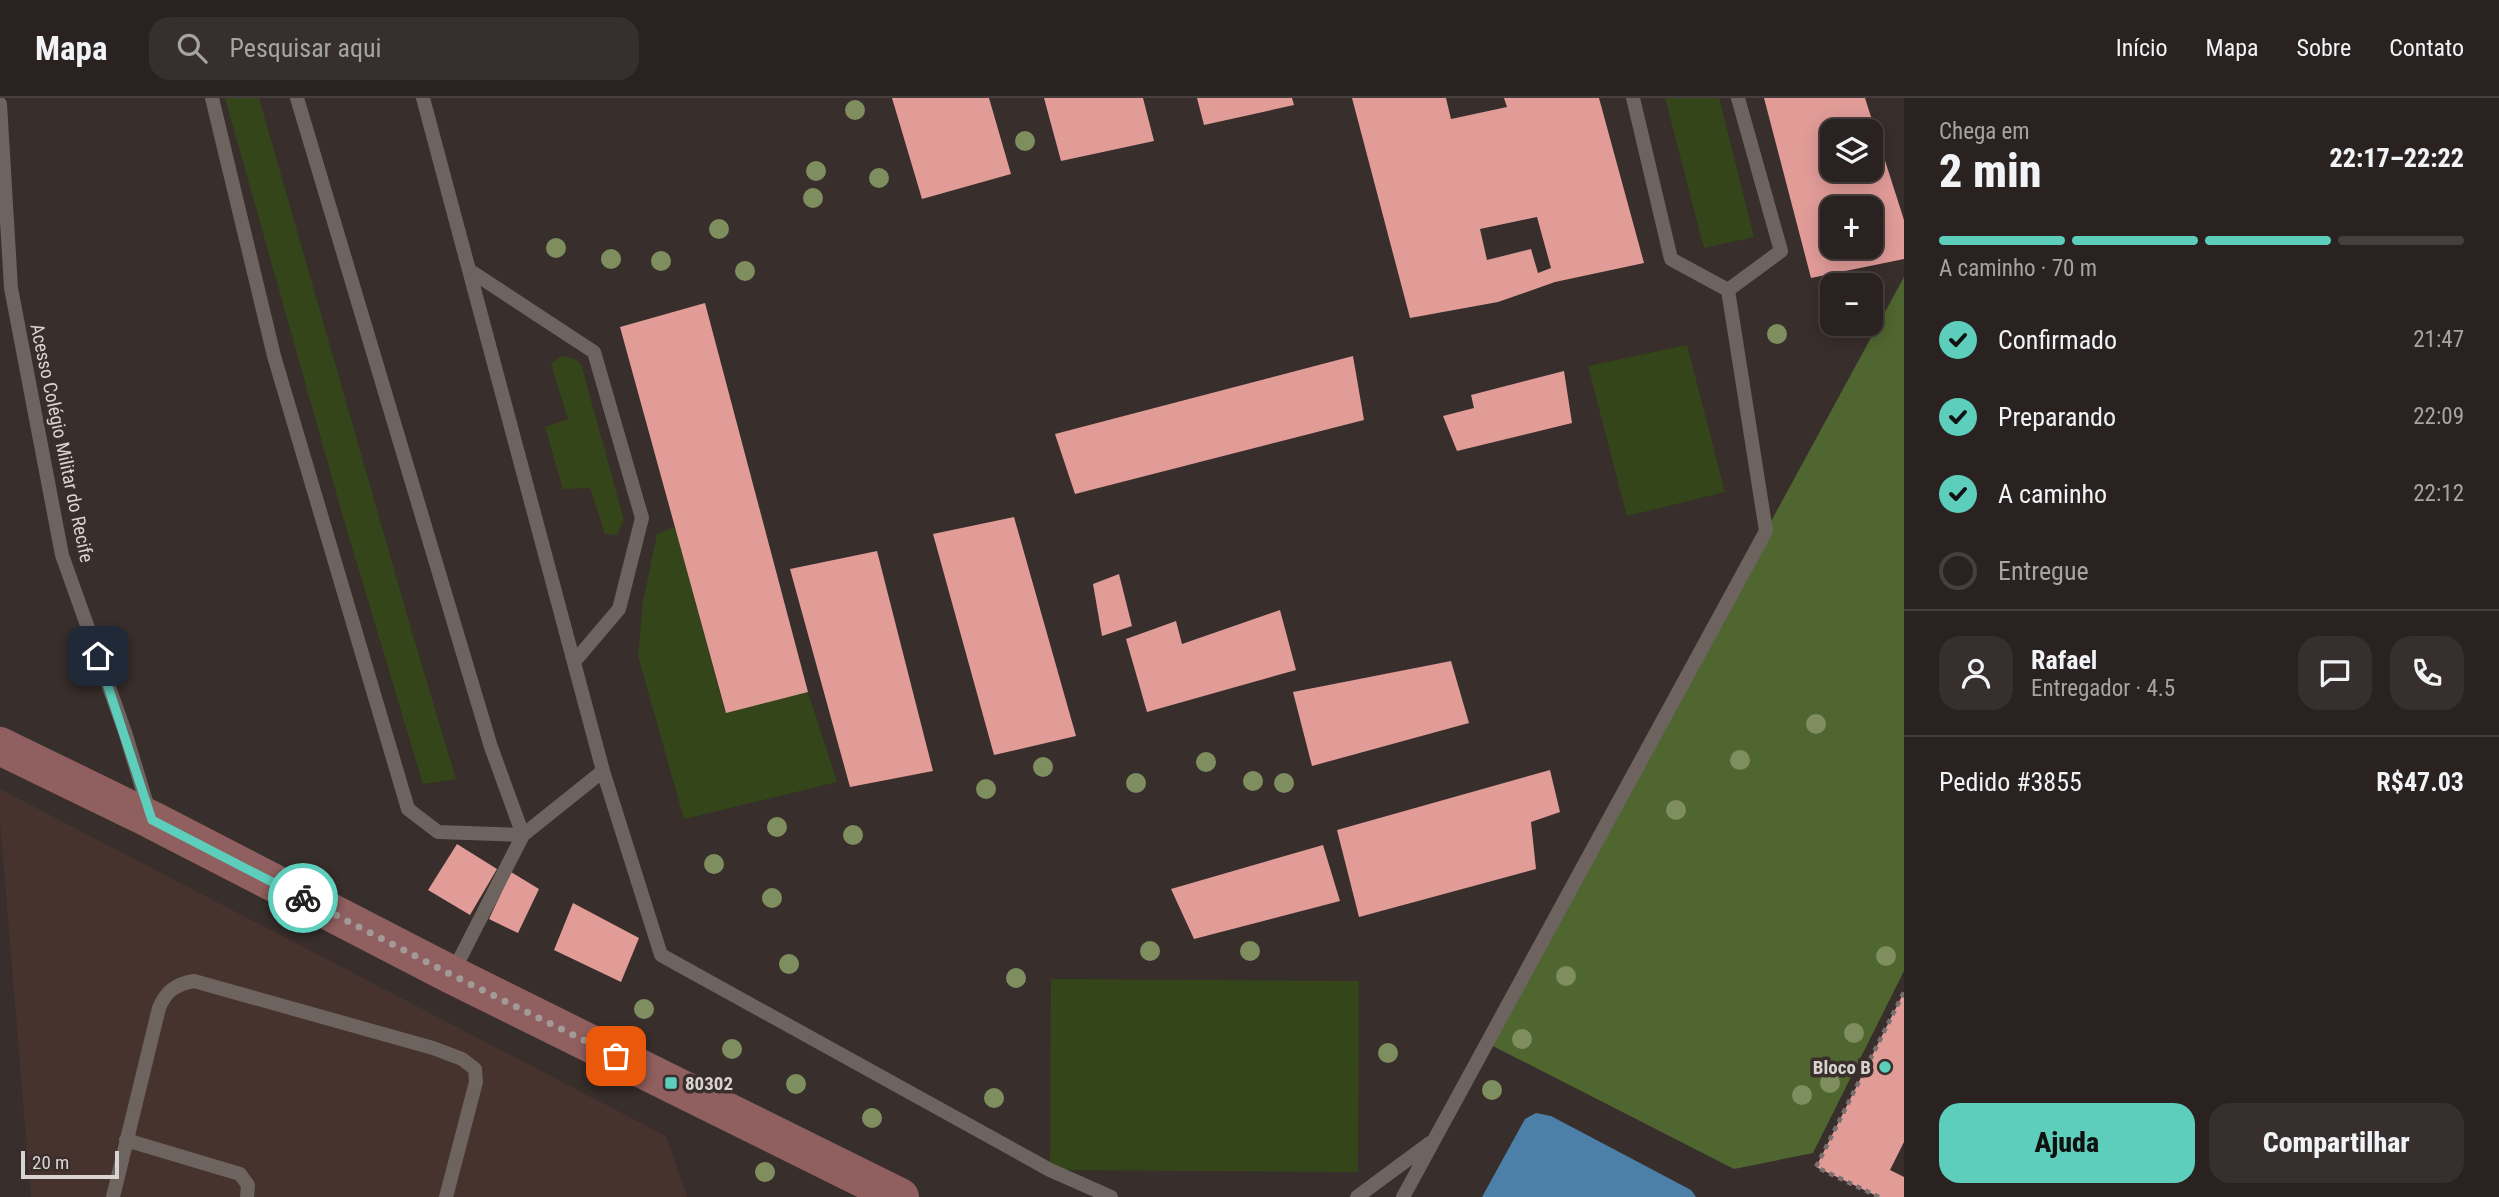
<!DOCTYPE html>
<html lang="pt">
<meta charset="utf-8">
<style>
:root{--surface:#2a2220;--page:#362f2d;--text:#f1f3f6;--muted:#a5a4a5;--line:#463f3e;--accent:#5ccebb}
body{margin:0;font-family:"Roboto Condensed",sans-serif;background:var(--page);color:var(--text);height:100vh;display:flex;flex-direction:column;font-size:26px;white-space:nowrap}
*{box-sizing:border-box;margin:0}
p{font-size:23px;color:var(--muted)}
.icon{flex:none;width:38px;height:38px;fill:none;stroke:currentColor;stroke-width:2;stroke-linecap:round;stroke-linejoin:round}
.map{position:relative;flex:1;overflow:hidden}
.side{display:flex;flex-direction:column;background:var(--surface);width:595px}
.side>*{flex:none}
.buttons{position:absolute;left:1820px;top:21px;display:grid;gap:14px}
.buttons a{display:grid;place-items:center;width:63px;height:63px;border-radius:14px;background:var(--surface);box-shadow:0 4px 18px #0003,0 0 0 2px var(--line);font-size:35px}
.scale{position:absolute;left:21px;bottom:18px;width:98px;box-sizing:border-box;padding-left:7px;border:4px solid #dad4d1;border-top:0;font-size:19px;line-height:24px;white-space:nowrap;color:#dad4d1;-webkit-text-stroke:5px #382e2b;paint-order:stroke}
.pin{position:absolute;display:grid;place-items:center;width:60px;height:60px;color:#fff;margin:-30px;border-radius:14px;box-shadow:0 4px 10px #0006}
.courier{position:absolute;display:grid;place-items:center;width:70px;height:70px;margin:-35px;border:5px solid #5ccebb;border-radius:50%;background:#fff;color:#222;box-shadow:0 2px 9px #0007}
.head em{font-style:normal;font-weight:800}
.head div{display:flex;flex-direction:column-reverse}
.head{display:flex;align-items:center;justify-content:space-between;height:119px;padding:0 35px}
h1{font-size:46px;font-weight:800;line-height:52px}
.bar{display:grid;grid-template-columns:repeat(4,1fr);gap:10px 7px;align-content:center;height:84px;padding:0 35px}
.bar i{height:9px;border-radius:5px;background:var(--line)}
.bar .on{background:var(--accent)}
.bar p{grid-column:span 4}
.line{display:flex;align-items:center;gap:18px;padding:0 35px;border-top:2px solid var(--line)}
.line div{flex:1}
.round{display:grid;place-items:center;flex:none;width:74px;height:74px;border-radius:21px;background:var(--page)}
ol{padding:0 35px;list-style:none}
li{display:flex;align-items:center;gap:21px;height:77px}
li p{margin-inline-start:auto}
li .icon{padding:7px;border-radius:50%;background:var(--accent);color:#111;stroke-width:4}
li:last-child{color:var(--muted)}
li i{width:38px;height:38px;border:4px solid var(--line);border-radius:50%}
.action{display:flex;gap:14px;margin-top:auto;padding:14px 35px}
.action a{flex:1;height:80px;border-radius:21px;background:var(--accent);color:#111;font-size:28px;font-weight:800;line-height:80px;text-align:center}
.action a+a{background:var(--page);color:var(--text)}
header{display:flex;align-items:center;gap:42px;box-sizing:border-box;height:98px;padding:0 35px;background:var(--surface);border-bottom:2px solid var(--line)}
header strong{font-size:33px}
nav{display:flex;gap:38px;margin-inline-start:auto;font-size:24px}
.search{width:490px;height:63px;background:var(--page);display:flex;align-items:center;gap:18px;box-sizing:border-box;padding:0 24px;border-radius:21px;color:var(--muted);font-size:26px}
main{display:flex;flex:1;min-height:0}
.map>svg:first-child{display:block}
.commercial{fill:#47332e}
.green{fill:#34451a}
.forest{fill:#506630}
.water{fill:#4c80a8}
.building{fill:#e19c98;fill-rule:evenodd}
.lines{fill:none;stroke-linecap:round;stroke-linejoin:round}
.path{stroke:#78706d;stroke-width:4.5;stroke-dasharray:5 5;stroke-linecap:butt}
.lane{stroke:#6d635f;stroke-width:14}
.secondary{stroke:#905f5f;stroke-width:38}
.tree{fill:#7e8e5f}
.done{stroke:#a19a97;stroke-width:7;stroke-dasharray:0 12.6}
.route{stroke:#5ccebb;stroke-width:9}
.poi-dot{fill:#5ccebb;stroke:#382e2b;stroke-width:2.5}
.labels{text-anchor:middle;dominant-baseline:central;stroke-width:7;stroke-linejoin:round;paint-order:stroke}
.street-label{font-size:19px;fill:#dad4d1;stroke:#382e2b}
.poi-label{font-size:19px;font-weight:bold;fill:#dad4d1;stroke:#382e2b;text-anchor:end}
</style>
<header>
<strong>Mapa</strong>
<div class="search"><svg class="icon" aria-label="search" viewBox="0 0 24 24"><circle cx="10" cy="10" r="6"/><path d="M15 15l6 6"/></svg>Pesquisar aqui</div>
<nav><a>Início</a><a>Mapa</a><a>Sobre</a><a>Contato</a></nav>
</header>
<main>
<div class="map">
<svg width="1904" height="1099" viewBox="0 0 1904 1099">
<rect width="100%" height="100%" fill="#382e2b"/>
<path class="commercial" d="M 0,691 L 666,1038 L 687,1099 L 31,1099 L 0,723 Z"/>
<path class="green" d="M 225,0 L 259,0 L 412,534 L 456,681 L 423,686 L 343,419 Z
M 1665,0 L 1719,0 L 1754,139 L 1704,150 Z
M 1687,247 L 1725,394 L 1627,418 L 1588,268 Z
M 561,258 L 575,261 L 581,266 L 624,422 L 617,437 L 605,436 L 590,390 L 563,391 L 545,329 L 568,321 L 551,266 Z
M 675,429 L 725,614 L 808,594 L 837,684 L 684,721 L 638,558 L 643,504 L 657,436 Z
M 1051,881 L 1359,883 L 1358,1074 L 1050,1072 Z"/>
<path class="forest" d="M 1904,179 L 1904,873 L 1813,1055 L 1734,1071 L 1487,945 Z"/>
<path class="water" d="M 1536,1015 L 1551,1018 L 1691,1092 L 1696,1099 L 1482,1099 L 1525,1021 Z"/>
<path class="building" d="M 892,0 L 989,0 L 1011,76 L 922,101 Z
M 1044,0 L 1143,0 L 1154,43 L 1061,63 Z
M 1197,0 L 1292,0 L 1294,7 L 1204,27 Z
M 1352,0 L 1446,0 L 1451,21 L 1507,9 L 1504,0 L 1599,0 L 1644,165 L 1555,184 L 1498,204 L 1410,220 ZM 1537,119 L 1551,170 L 1538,175 L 1531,151 L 1487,162 L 1480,131 Z
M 1764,0 L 1865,0 L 1904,122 L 1904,161 L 1811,180 ZM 1832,33 L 1871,33 L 1871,72 L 1832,72 ZM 1832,110 L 1871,110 L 1871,149 L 1832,149 Z
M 705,205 L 808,594 L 726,615 L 620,229 Z
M 1353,258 L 1364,322 L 1075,396 L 1055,336 Z
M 1564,273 L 1572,325 L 1457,353 L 1443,318 L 1474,310 L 1471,297 Z
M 1014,419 L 1076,638 L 994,657 L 933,436 Z
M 877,453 L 933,673 L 850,689 L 790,471 Z
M 1119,476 L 1132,528 L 1102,538 L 1093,486 Z
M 1280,512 L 1296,572 L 1147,614 L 1126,541 L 1176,523 L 1182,546 Z
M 1451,563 L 1469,625 L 1312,668 L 1293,594 Z
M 1550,672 L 1560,714 L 1531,724 L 1536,771 L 1359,819 L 1337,732 Z
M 457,746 L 497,771 L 470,817 L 428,792 Z
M 1323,747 L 1340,803 L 1194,841 L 1171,791 Z
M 511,774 L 539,791 L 518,835 L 489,821 Z
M 573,805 L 639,840 L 621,884 L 554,852 Z
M 1904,894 L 1904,1044 L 1890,1072 L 1904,1079 L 1904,1099 L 1879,1099 L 1816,1069 Z"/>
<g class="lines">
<path class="path" d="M 1879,1099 L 1816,1069 L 1904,894"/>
<path class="lane" d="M 212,0 L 274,258 L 408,711 L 438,734 L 523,737
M 297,0 L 491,649 L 523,737
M 423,0 L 603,673 L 523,737 L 452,876
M 0,6 L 11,190 L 62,457 L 125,634 L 149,713
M 469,172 L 594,254 L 642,420 L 619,511 L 574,564
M 1728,192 L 1781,153 L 1738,0
M 603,673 L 661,857 L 1050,1072 L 1111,1099
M 126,1042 L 240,1076 L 248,1087 L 247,1099
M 113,1099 L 159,910 C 166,893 176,886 194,883 L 433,950 L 462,961 L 475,971 L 476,984 L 446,1099
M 1357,1099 L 1430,1045
M 1403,1099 L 1766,433 L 1728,192 L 1671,161 L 1633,0"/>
<path class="secondary" d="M 0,648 L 152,722 L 452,877 L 900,1099"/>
</g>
<g class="tree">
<circle cx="855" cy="12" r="10"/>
<circle cx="1025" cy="43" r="10"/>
<circle cx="816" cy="73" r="10"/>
<circle cx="879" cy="80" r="10"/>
<circle cx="813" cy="100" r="10"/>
<circle cx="719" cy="131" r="10"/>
<circle cx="556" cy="150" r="10"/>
<circle cx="611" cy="161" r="10"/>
<circle cx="661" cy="163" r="10"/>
<circle cx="745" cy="173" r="10"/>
<circle cx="1777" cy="236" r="10"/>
<circle cx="1816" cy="626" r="10"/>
<circle cx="1740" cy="662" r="10"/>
<circle cx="1206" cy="664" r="10"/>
<circle cx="1043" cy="669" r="10"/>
<circle cx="1253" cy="683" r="10"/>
<circle cx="1136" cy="685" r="10"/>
<circle cx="1284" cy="685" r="10"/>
<circle cx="986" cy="691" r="10"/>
<circle cx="1676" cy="712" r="10"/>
<circle cx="777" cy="729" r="10"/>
<circle cx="853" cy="737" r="10"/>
<circle cx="714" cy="766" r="10"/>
<circle cx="772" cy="800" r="10"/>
<circle cx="1150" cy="853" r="10"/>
<circle cx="1250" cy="853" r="10"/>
<circle cx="1886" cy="858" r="10"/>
<circle cx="789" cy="866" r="10"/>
<circle cx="1566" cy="878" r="10"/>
<circle cx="1016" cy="880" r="10"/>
<circle cx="644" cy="911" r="10"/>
<circle cx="1854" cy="935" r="10"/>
<circle cx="1522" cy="941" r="10"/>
<circle cx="732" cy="951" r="10"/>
<circle cx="1388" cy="955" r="10"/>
<circle cx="1830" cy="985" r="10"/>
<circle cx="796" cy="986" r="10"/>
<circle cx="1492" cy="992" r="10"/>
<circle cx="1802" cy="997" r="10"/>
<circle cx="994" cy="1000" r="10"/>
<circle cx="872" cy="1020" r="10"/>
<circle cx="765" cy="1074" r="10"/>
</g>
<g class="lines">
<path class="done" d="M 303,800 L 452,877 L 616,958"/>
<path class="route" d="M 98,558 L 152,722 L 303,800"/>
</g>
<g class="poi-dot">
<circle cx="1885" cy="969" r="7"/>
<rect x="664" y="978" width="14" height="14" rx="3.5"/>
</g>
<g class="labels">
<g class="street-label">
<text transform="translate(62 345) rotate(78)">Acesso Colégio Militar do Recife</text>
</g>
<g class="poi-label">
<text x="1871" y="969">Bloco B</text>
<text x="685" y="985" text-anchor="start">80302</text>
</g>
</g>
</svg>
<div class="buttons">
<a><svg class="icon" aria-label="layers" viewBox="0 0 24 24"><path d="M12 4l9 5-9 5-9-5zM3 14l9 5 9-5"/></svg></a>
<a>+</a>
<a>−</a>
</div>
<div class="scale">20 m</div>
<div class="pin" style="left:616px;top:958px;background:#ea580c"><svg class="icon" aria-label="bag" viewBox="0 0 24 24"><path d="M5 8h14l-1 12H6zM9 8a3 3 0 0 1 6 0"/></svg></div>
<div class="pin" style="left:98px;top:558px;background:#1f2937"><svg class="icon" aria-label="home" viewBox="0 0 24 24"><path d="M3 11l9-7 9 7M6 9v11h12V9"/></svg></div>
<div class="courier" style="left:303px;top:800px"><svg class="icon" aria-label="bike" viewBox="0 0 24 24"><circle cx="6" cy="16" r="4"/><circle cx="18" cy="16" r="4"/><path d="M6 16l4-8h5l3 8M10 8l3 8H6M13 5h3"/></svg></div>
</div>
<section class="side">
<div class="head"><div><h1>2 min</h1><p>Chega em</p></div><em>22:17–22:22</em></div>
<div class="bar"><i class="on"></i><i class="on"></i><i class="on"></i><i></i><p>A caminho · 70 m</p></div>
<ol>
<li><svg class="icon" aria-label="check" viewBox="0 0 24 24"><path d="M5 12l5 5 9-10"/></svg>Confirmado<p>21:47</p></li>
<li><svg class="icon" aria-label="check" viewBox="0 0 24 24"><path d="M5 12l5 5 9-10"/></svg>Preparando<p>22:09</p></li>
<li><svg class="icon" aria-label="check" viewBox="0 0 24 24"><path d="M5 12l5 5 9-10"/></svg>A caminho<p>22:12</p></li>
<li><i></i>Entregue</li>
</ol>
<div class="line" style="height:126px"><a class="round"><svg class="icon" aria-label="person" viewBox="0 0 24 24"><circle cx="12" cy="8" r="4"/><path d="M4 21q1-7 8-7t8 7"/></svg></a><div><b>Rafael</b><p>Entregador · 4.5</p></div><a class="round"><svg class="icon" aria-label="chat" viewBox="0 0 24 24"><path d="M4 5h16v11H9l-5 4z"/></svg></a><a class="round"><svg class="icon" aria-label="phone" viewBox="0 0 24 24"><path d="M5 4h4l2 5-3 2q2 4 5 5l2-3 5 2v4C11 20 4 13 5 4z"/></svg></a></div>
<div class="line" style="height:91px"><div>Pedido #3855</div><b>R$47.03</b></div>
<div class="action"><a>Ajuda</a><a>Compartilhar</a></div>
</section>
</main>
